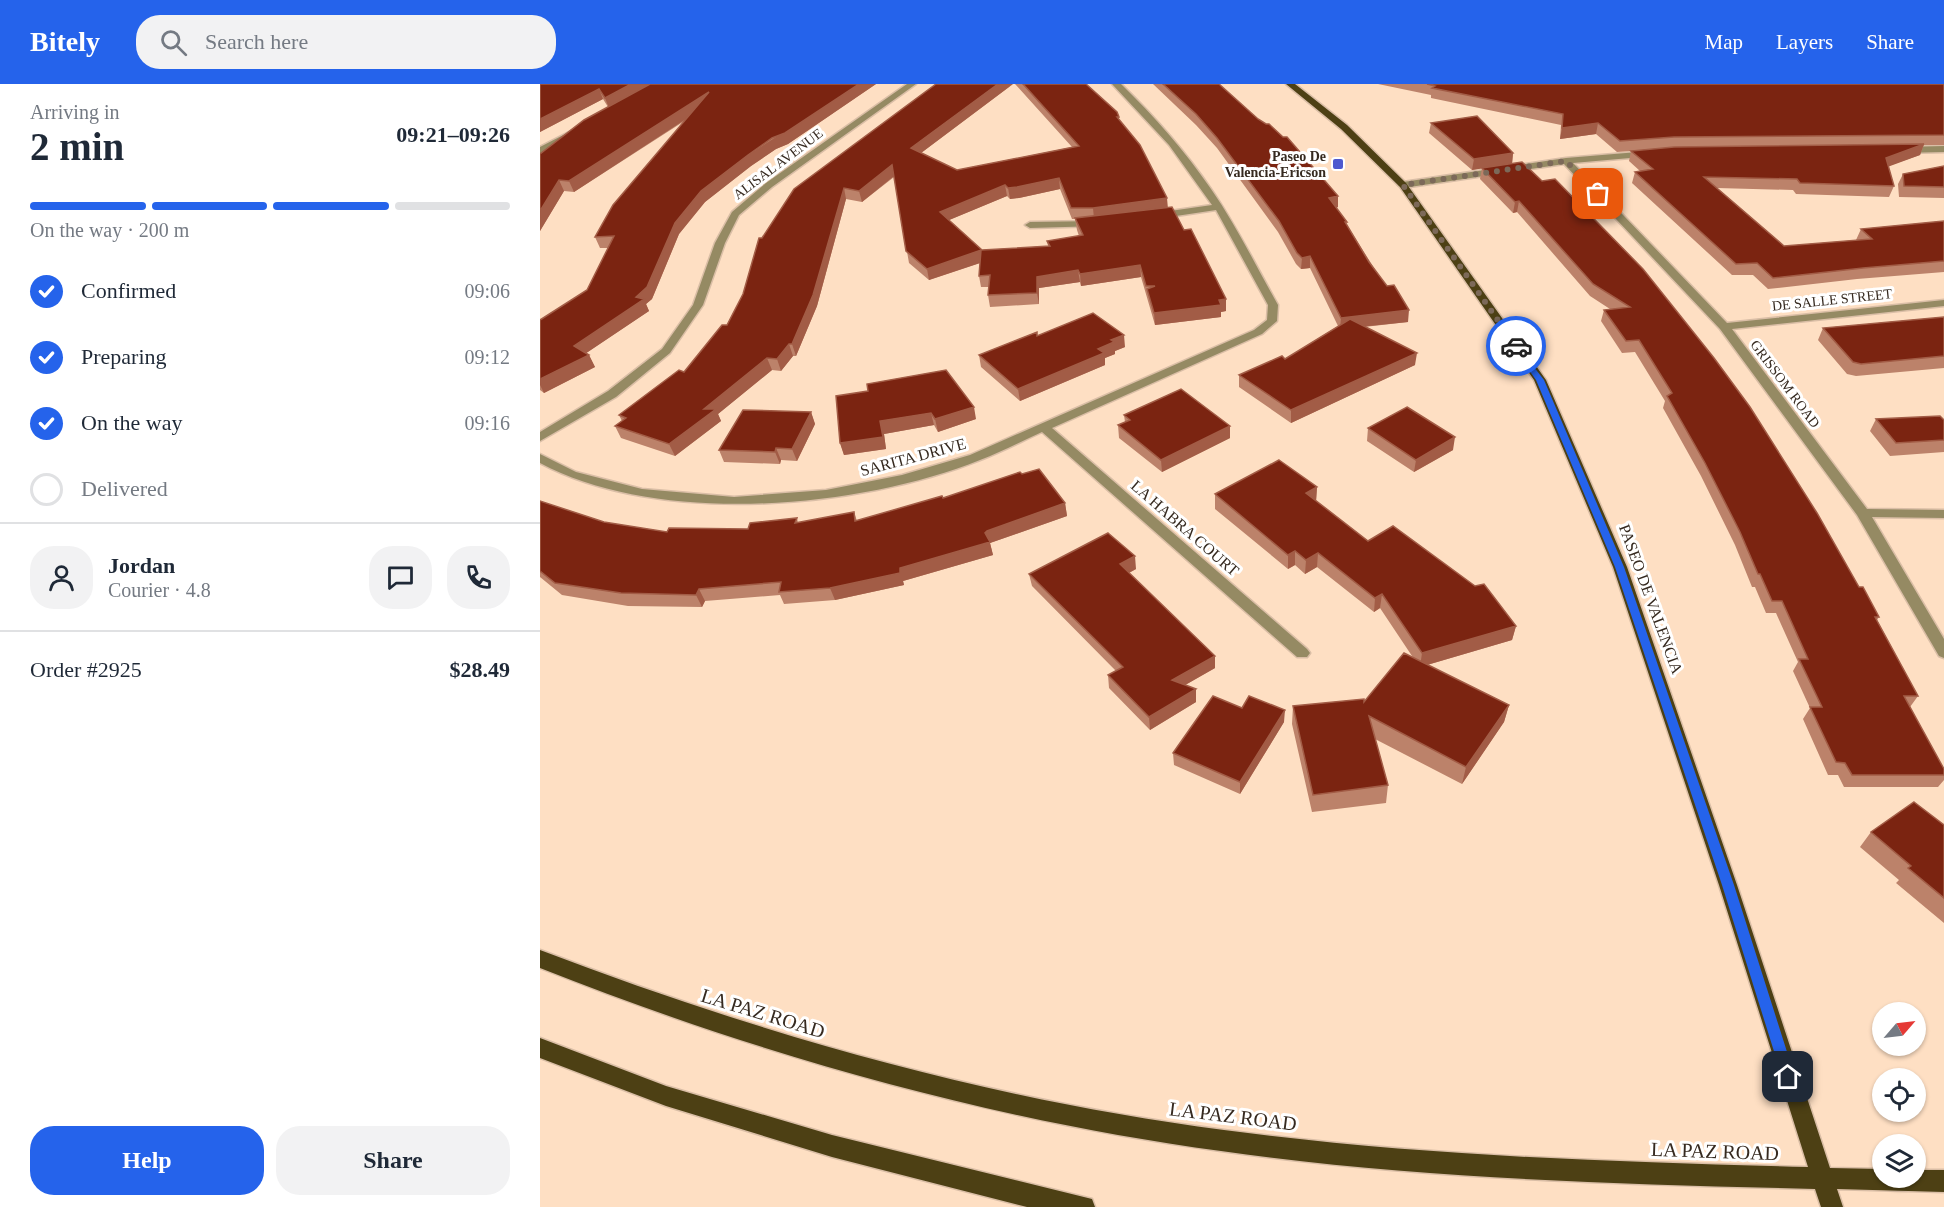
<!DOCTYPE html>
<meta charset="utf-8">
<style>
:root{--surface:#fff;--page:#f2f2f3;--text:#1f2937;--muted:#747a83;--line:#e0e1e3;--accent:#2563eb}
body{margin:0;font-family:"Times New Roman",serif;background:var(--page);color:var(--text);height:100vh;display:flex;flex-direction:column;font-size:22px;white-space:nowrap}
*{box-sizing:border-box;margin:0}
p{font-size:20px;color:var(--muted)}
.icon{flex:none;width:33px;height:33px;fill:none;stroke:currentColor;stroke-width:2;stroke-linecap:round;stroke-linejoin:round}
.map{position:relative;flex:1;overflow:hidden}
.drawer{display:flex;flex-direction:column;background:var(--surface);width:540px}
.drawer>*{flex:none}
.needle{width:39px;rotate:62deg}
.tools{position:absolute;left:1332px;top:918px;display:grid;gap:12px}
.tools a{display:grid;place-items:center;width:54px;height:54px;border-radius:50%;background:var(--surface);box-shadow:0 2px 4px #0004;font-size:30px}
.pin{position:absolute;display:grid;place-items:center;width:51px;height:51px;color:#fff;margin:-26px;border-radius:12px;box-shadow:0 3px 9px #0006}
.courier{position:absolute;display:grid;place-items:center;width:60px;height:60px;margin:-30px;border:4px solid #2563eb;border-radius:50%;background:#fff;color:#222;box-shadow:0 2px 8px #0007}
.headline em{font-style:normal;font-weight:600}
.headline div{display:flex;flex-direction:column-reverse}
.headline{display:flex;align-items:center;justify-content:space-between;height:102px;padding:0 30px}
h1{font-size:39px;font-weight:600;line-height:45px}
.bar{display:grid;grid-template-columns:repeat(4,1fr);gap:9px 6px;align-content:center;height:72px;padding:0 30px}
.bar i{height:8px;border-radius:4px;background:var(--line)}
.bar .selected{background:var(--accent)}
.bar p{grid-column:span 4}
.line{display:flex;align-items:center;gap:15px;padding:0 30px;border-top:2px solid var(--line)}
.line div{flex:1}
.round{display:grid;place-items:center;flex:none;width:63px;height:63px;border-radius:24px;background:var(--page)}
ol{padding:0 30px;list-style:none}
li{display:flex;align-items:center;gap:18px;height:66px}
li p{margin-inline-start:auto}
li .icon{padding:6px;border-radius:50%;background:var(--accent);color:#fff;stroke-width:4}
li:last-child{color:var(--muted)}
li i{width:33px;height:33px;border:3px solid var(--line);border-radius:50%}
.action{display:flex;gap:12px;margin-top:auto;padding:12px 30px}
.action a{flex:1;height:69px;border-radius:24px;background:var(--accent);color:#fff;font-size:24px;font-weight:600;line-height:69px;text-align:center}
.action a+a{background:var(--page);color:var(--text)}
header{display:flex;align-items:center;gap:36px;box-sizing:border-box;height:84px;padding:0 30px;background:var(--accent);color:#fff}
header strong{font-size:28px}
nav{display:flex;gap:33px;margin-inline-start:auto;font-size:21px}
.search{width:420px;height:54px;background:var(--page);display:flex;align-items:center;gap:15px;box-sizing:border-box;padding:0 21px;border-radius:24px;color:var(--muted);font-size:22px}
main{display:flex;flex:1;min-height:0}
.map>svg:first-child{display:block}
.lines{fill:none;stroke-linecap:round;stroke-linejoin:round}
.minor-casing{stroke:#dabea6;stroke-width:3}
.major-casing{stroke:#dabea6;stroke-width:3}
.minor{fill:#958a63;fill-rule:evenodd}
.major{fill:#4d4014;fill-rule:evenodd}
.wall{fill:#bc826a;fill-rule:evenodd}
.shaded-wall{fill:#a25c46}
.building{fill:#7b2411;stroke:#a25c46;stroke-width:1.5}
.route{fill:#2563eb}
.done{stroke:#7c6959;stroke-width:6;stroke-dasharray:0 10.8}
.poi-dot{fill:#4e59cf;stroke:#fff;stroke-width:2}
.labels{text-anchor:middle;dominant-baseline:central;stroke-width:6;stroke-linejoin:round;paint-order:stroke}
.far-poi-label{font-size:14px;font-weight:bold;fill:#362a20;stroke:#fff;text-anchor:end}
.far-street-label{font-size:14px;fill:#362a20;stroke:#fff}
.street-label{font-size:16px;fill:#362a20;stroke:#fff}
.near-street-label{font-size:20px;fill:#362a20;stroke:#fff}
</style>
<header>
<strong>Bitely</strong>
<div class="search"><svg class="icon" aria-label="search" viewBox="0 0 24 24"><circle cx="10" cy="10" r="6"/><path d="M15 15l6 6"/></svg>Search here</div>
<nav><a>Map</a><a>Layers</a><a>Share</a></nav>
</header>
<main>
<section class="drawer">
<div class="headline"><div><h1>2 min</h1><p>Arriving in</p></div><em>09:21–09:26</em></div>
<div class="bar"><i class="selected"></i><i class="selected"></i><i class="selected"></i><i></i><p>On the way · 200 m</p></div>
<ol>
<li><svg class="icon" aria-label="check" viewBox="0 0 24 24"><path d="M5 12l5 5 9-10"/></svg>Confirmed<p>09:06</p></li>
<li><svg class="icon" aria-label="check" viewBox="0 0 24 24"><path d="M5 12l5 5 9-10"/></svg>Preparing<p>09:12</p></li>
<li><svg class="icon" aria-label="check" viewBox="0 0 24 24"><path d="M5 12l5 5 9-10"/></svg>On the way<p>09:16</p></li>
<li><i></i>Delivered</li>
</ol>
<div class="line" style="height:108px"><a class="round"><svg class="icon" aria-label="person" viewBox="0 0 24 24"><circle cx="12" cy="8" r="4"/><path d="M4 21q1-7 8-7t8 7"/></svg></a><div><b>Jordan</b><p>Courier · 4.8</p></div><a class="round"><svg class="icon" aria-label="chat" viewBox="0 0 24 24"><path d="M4 5h16v11H9l-5 4z"/></svg></a><a class="round"><svg class="icon" aria-label="phone" viewBox="0 0 24 24"><path d="M5 4h4l2 5-3 2q2 4 5 5l2-3 5 2v4C11 20 4 13 5 4z"/></svg></a></div>
<div class="line" style="height:78px"><div>Order #2925</div><b>$28.49</b></div>
<div class="action"><a>Help</a><a>Share</a></div>
</section>
<div class="map">
<svg width="1404" height="1123" viewBox="0 0 1404 1123">
<rect width="100%" height="100%" fill="#fedfc3"/>
<g class="lines">
<g class="minor-casing">
<path id="minor" d="M 367,0 L 376,0 L 232,103 L 199,131 L 185,159 L 163,221 L 130,269 L 76,313 L 0,357 L 0,348 L 68,307 L 122,265 L 153,221 L 175,159 L 192,128 L 226,99 Z
M 572,0 L 581,0 C 614,32 645,67 671,105 C 696,141 716,182 738,221 L 737,237 L 722,250 L 512,344 L 767,565 L 770,569 L 767,573 L 757,573 L 502,348 C 482,357 461,368 440,376 C 318,425 118,442 0,379 L 0,370 L 36,388 L 102,405 L 194,413 L 286,406 L 362,391 L 430,371 L 714,246 L 727,236 L 728,221 L 676,126 L 616,135 L 611,132 L 616,129 L 672,121 L 629,61 Z
M 33,46 L 37,49 L 36,51 L 0,70 L 0,63 Z
M 1404,62 L 1404,68 L 1362,69 L 1358,66 L 1362,63 Z
M 1110,67 L 1113,68 L 1113,72 L 1033,79 L 1187,239 L 1404,216 L 1404,222 L 1192,245 L 1327,425 L 1404,426 L 1404,434 L 1332,433 L 1404,555 L 1404,574 L 1399,572 L 1317,431 L 1180,245 L 1024,80 L 863,104 L 858,101 L 863,98 L 1026,74 Z
M 557,137 L 562,140 L 560,142 L 490,144 L 485,141 L 490,138 Z"/>
</g>
<g class="major-casing">
<path id="major" d="M 746,0 L 755,0 L 807,41 L 866,99 L 1006,296 L 1087,483 L 1197,801 L 1290,1084 L 1342,1085 L 1342,1094 L 1376,1094 L 1376,1086 L 1404,1086 L 1404,1108 L 1297,1105 L 1303,1123 L 1281,1123 L 1275,1105 C 1077,1100 878,1095 681,1067 C 446,1035 220,971 0,884 L 0,866 C 223,951 447,1015 684,1046 C 878,1072 1073,1078 1268,1083 L 1179,801 L 1073,483 L 994,296 L 860,103 L 801,45 Z
M 0,954 L 126,1002 L 292,1051 L 552,1115 L 555,1123 L 487,1123 L 292,1073 L 126,1022 L 0,974 Z"/>
</g>
<use href="#minor" class="minor"/>
<use href="#major" class="major"/>
</g>
<path class="wall" d="M 0,0 L 336,0 L 248,60 L 236,65 L 211,82 L 165,118 L 139,150 L 112,215 L 106,220 L 109,227 L 46,269 L 49,271 L 55,283 L 4,309 L 0,306 L 0,236 L 47,206 L 68,164 L 60,164 L 55,153 L 146,36 L 34,108 L 24,107 L 0,147 L 0,70 L 68,23 L 63,15 L 0,48 Z
M 473,0 L 381,69 L 417,86 L 532,63 L 475,0 L 546,0 L 579,33 L 579,36 L 628,124 L 644,146 L 686,215 L 686,227 L 681,228 L 681,233 L 615,241 L 601,193 L 541,202 L 540,198 L 499,204 L 499,220 L 450,223 L 448,211 L 449,203 L 441,203 L 439,192 L 440,179 L 389,196 L 369,179 L 354,93 L 322,118 L 306,115 L 277,222 L 256,272 L 253,272 L 241,287 L 232,286 L 178,330 L 181,337 L 135,372 L 81,354 L 75,342 L 82,337 L 79,331 L 144,288 L 187,241 L 203,210 L 222,154 ZM 520,105 L 532,135 L 535,135 L 537,146 L 539,152 L 507,157 L 508,162 L 442,166 L 409,136 L 467,112 L 470,115 L 479,114 Z
M 613,0 L 679,0 L 798,123 L 796,124 L 807,141 L 868,238 L 824,243 L 875,281 L 751,339 L 699,303 L 699,291 L 745,275 L 798,242 L 770,184 L 761,185 L 756,180 L 738,148 L 677,64 L 656,41 Z
M 838,0 L 1404,0 L 1404,61 L 1384,61 L 1380,71 L 1348,82 L 1354,102 L 1349,113 L 1256,110 L 1253,106 L 1177,104 L 1244,162 L 1316,156 L 1321,145 L 1404,137 L 1404,188 L 1317,195 L 1228,205 L 1213,191 L 1192,191 L 1092,99 L 1095,88 L 1100,87 L 1089,77 L 1091,67 L 1077,68 L 1056,50 L 1020,55 L 1021,41 L 891,14 L 891,11 Z
M 891,39 L 973,69 L 972,80 L 1319,503 L 1339,533 L 1337,536 L 1378,612 L 1370,623 L 1404,685 L 1404,696 L 1398,703 L 1304,703 L 1298,691 L 1288,691 L 1263,635 L 1270,624 L 1253,587 L 1258,578 L 1236,529 L 1226,529 L 1215,503 L 1212,503 L 1195,461 L 1161,392 L 1123,324 L 1125,317 L 1095,268 L 1082,269 L 1061,237 L 1064,226 L 1070,225 L 1050,212 L 977,128 L 973,129 L 940,95 L 942,84 L 932,86 L 889,49 Z
M 1404,82 L 1404,114 L 1359,113 L 1358,100 L 1363,90 Z
M 1404,233 L 1404,284 L 1316,292 L 1307,290 L 1278,256 L 1283,244 Z
M 497,248 L 497,252 L 585,263 L 575,267 L 575,270 L 565,274 L 565,281 L 480,317 L 441,283 L 439,271 Z
M 328,307 L 436,335 L 398,348 L 394,341 L 344,350 L 346,365 L 304,371 L 300,359 Z
M 271,328 L 275,340 L 257,377 L 241,376 L 240,380 L 184,378 L 179,366 Z
M 584,331 L 690,342 L 690,354 L 622,388 L 579,354 L 578,341 L 585,338 Z
M 1336,335 L 1404,336 L 1404,368 L 1350,372 L 1330,347 Z
M 828,344 L 913,366 L 874,388 L 827,357 Z
M 482,390 L 525,419 L 527,432 L 450,459 L 453,471 L 363,497 L 364,501 L 295,516 L 244,520 L 240,511 L 165,517 L 162,523 L 88,522 L 22,511 L 0,493 L 0,417 L 64,438 L 127,448 L 208,445 L 257,434 L 258,439 L 314,428 L 317,437 L 403,414 Z
M 777,403 L 776,417 L 828,457 L 976,542 L 972,556 L 887,581 L 969,621 L 964,638 L 922,700 L 835,655 L 848,701 L 846,719 L 772,728 L 752,640 L 753,622 L 824,618 L 874,575 L 840,524 L 834,528 L 777,483 L 765,490 L 755,481 L 748,485 L 675,425 L 675,410 Z
M 596,485 L 589,489 L 675,584 L 645,601 L 656,618 L 610,646 L 569,604 L 568,591 L 576,587 L 492,502 L 489,490 Z
M 702,624 L 744,638 L 700,710 L 634,681 L 633,669 Z
M 1404,741 L 1404,839 L 1356,799 L 1359,796 L 1320,763 L 1331,748 Z"/>
<path class="shaded-wall" d="M 91,0 L 114,0 L 69,24 L 65,14 Z
M 319,0 L 336,0 L 248,60 L 236,65 L 211,82 L 165,118 L 139,150 L 112,215 L 106,220 L 109,227 L 39,274 L 34,262 L 96,213 L 135,139 L 161,107 L 208,71 Z
M 458,0 L 473,0 L 373,75 L 371,64 Z
M 59,5 L 63,15 L 0,48 L 0,35 Z
M 169,8 L 172,18 L 34,108 L 29,97 Z
M 1058,39 L 1056,50 L 1020,55 L 1022,44 Z
M 1384,60 L 1380,71 L 1342,85 L 1346,74 Z
M 973,69 L 972,80 L 932,86 L 934,75 Z
M 352,81 L 354,92 L 322,118 L 319,107 Z
M 519,94 L 520,105 L 479,114 L 470,115 L 468,104 Z
M 19,96 L 24,107 L 0,147 L 0,127 Z
M 465,101 L 467,112 L 402,139 L 400,128 Z
M 304,104 L 306,115 L 277,222 L 256,272 L 252,260 Z
M 798,112 L 798,123 L 788,125 L 789,114 Z
M 627,114 L 628,125 L 554,135 L 553,124 Z
M 979,117 L 977,128 L 973,129 L 975,118 Z
M 441,166 L 443,178 L 389,196 L 387,185 Z
M 770,172 L 770,184 L 761,185 L 762,174 Z
M 600,181 L 601,193 L 541,202 L 540,190 Z
M 538,186 L 540,198 L 499,204 L 499,220 L 497,209 L 497,193 Z
M 686,215 L 686,227 L 681,228 L 681,233 L 615,241 L 614,229 Z
M 869,226 L 868,238 L 800,245 L 801,234 Z
M 584,251 L 585,263 L 575,267 L 575,270 L 565,274 L 565,281 L 480,317 L 478,305 L 558,265 L 571,256 Z
M 249,260 L 253,272 L 241,287 L 237,275 Z
M 877,269 L 875,281 L 751,339 L 751,326 Z
M 49,271 L 55,283 L 4,309 L 0,301 L 0,295 Z
M 227,274 L 232,286 L 178,330 L 181,337 L 135,372 L 129,360 L 164,325 Z
M 434,323 L 436,335 L 398,348 L 395,335 Z
M 271,328 L 275,340 L 257,377 L 252,365 Z
M 391,329 L 394,341 L 344,350 L 346,365 L 304,371 L 300,359 L 340,337 Z
M 690,342 L 690,354 L 622,388 L 621,376 Z
M 915,353 L 913,366 L 874,388 L 876,376 Z
M 236,364 L 241,376 L 240,380 L 235,368 Z
M 777,403 L 776,418 L 766,409 Z
M 525,419 L 527,432 L 450,459 L 453,471 L 363,497 L 364,501 L 295,516 L 290,504 L 360,484 L 445,449 L 447,447 Z
M 755,467 L 755,481 L 748,485 L 748,471 Z
M 778,469 L 777,483 L 765,490 L 766,476 Z
M 595,472 L 596,485 L 581,493 L 580,480 Z
M 159,505 L 165,517 L 162,523 L 156,511 Z
M 842,510 L 840,524 L 834,528 L 835,514 Z
M 976,542 L 972,556 L 880,583 L 882,569 Z
M 675,572 L 675,584 L 633,608 L 632,596 Z
M 656,605 L 656,618 L 610,646 L 609,633 Z
M 969,621 L 964,638 L 922,700 L 926,683 Z
M 745,626 L 744,638 L 700,710 L 700,698 Z"/>
<path class="building" d="M 0,0 L 91,0 L 65,14 L 59,5 L 0,35 Z
M 110,0 L 319,0 L 245,49 L 232,54 L 208,71 L 161,107 L 135,139 L 107,203 L 96,213 L 104,215 L 34,262 L 49,271 L 0,295 L 0,236 L 47,206 L 74,152 L 55,153 L 73,121 L 169,8 L 29,97 L 19,96 L 0,127 L 0,70 L 44,36 Z
M 396,0 L 458,0 L 371,64 L 417,86 L 539,62 L 483,0 L 546,0 L 577,28 L 579,33 L 577,33 L 600,61 L 627,114 L 553,124 L 531,124 L 519,94 L 477,103 L 468,104 L 465,101 L 400,128 L 442,166 L 510,162 L 507,157 L 543,151 L 535,134 L 632,123 L 644,146 L 651,145 L 686,215 L 679,216 L 681,221 L 614,229 L 607,205 L 615,202 L 606,202 L 600,181 L 540,190 L 538,186 L 497,193 L 497,209 L 448,211 L 450,191 L 439,192 L 441,166 L 387,185 L 366,167 L 352,81 L 319,107 L 304,104 L 273,211 L 252,260 L 249,260 L 237,275 L 227,274 L 164,325 L 176,325 L 129,360 L 75,342 L 86,334 L 79,331 L 139,286 L 144,288 L 182,241 L 187,241 L 203,210 L 219,154 L 222,154 L 254,105 Z
M 623,0 L 679,0 L 718,35 L 726,40 L 729,40 L 743,53 L 747,53 L 798,112 L 789,114 L 807,138 L 805,138 L 829,178 L 847,202 L 854,201 L 869,226 L 801,234 L 770,172 L 762,174 L 757,169 L 739,137 L 677,54 L 656,30 Z
M 887,0 L 1404,0 L 1404,51 L 1134,53 L 1080,57 L 1058,39 L 1022,44 L 1023,30 L 892,4 L 895,2 Z
M 937,32 L 973,69 L 934,75 L 891,39 Z
M 1384,60 L 1346,74 L 1354,102 L 1260,99 L 1257,95 L 1164,93 L 1244,162 L 1332,155 L 1321,145 L 1404,137 L 1404,177 L 1323,184 L 1233,194 L 1217,179 L 1196,180 L 1095,88 L 1113,85 L 1091,67 L 1134,63 Z
M 982,78 L 1002,97 L 1015,95 L 1103,185 L 1174,274 L 1210,323 L 1277,429 L 1319,503 L 1323,503 L 1339,533 L 1335,533 L 1378,612 L 1364,612 L 1404,685 L 1404,691 L 1312,691 L 1305,679 L 1296,678 L 1270,623 L 1282,623 L 1259,575 L 1268,575 L 1242,517 L 1232,517 L 1220,490 L 1218,490 L 1200,448 L 1165,379 L 1127,312 L 1132,309 L 1099,256 L 1086,257 L 1064,226 L 1090,223 L 1053,200 L 979,117 L 975,118 L 942,84 Z
M 1404,82 L 1404,103 L 1364,102 L 1363,90 Z
M 553,229 L 584,251 L 571,256 L 574,258 L 558,265 L 564,269 L 478,305 L 439,271 L 497,248 L 497,252 Z
M 1404,233 L 1404,272 L 1321,280 L 1313,278 L 1283,244 Z
M 810,235 L 877,269 L 751,326 L 699,291 L 742,272 L 745,275 Z
M 406,286 L 434,323 L 395,335 L 391,329 L 340,337 L 343,353 L 300,359 L 296,312 L 328,307 L 327,300 Z
M 641,305 L 690,342 L 621,376 L 578,341 L 590,336 L 584,331 Z
M 867,323 L 915,353 L 876,376 L 828,344 Z
M 203,326 L 271,328 L 252,365 L 236,364 L 235,368 L 179,366 Z
M 1400,332 L 1404,336 L 1404,356 L 1356,359 L 1336,335 Z
M 739,376 L 777,403 L 766,409 L 828,457 L 853,442 L 935,502 L 944,500 L 976,542 L 882,569 L 842,510 L 835,514 L 778,469 L 766,476 L 755,467 L 748,471 L 675,410 Z
M 499,385 L 525,419 L 447,447 L 445,449 L 450,458 L 360,484 L 360,489 L 290,504 L 239,508 L 241,498 L 159,505 L 156,511 L 81,509 L 15,499 L 0,487 L 0,417 L 64,438 L 127,448 L 129,444 L 208,445 L 210,439 L 257,434 L 255,439 L 314,428 L 315,437 L 402,412 L 403,414 L 480,388 L 482,390 Z
M 568,449 L 595,472 L 580,480 L 675,572 L 632,596 L 656,605 L 609,633 L 568,591 L 583,583 L 489,490 Z
M 864,569 L 969,621 L 926,683 L 829,632 L 848,701 L 773,711 L 753,622 L 824,615 L 824,618 Z
M 673,612 L 702,624 L 709,612 L 745,626 L 700,698 L 633,669 Z
M 1374,718 L 1404,741 L 1404,814 L 1368,784 L 1371,782 L 1331,748 Z"/>
<path class="route" d="M 976,260 L 1004,296 L 1084,483 L 1194,801 L 1255,993 L 1253,997 L 1248,999 L 1244,997 L 1242,993 L 1182,801 L 1075,483 L 996,296 L 972,262 Z"/>
<g class="lines">
<path class="done" d="M 976,262 L 863,101 L 1026,77 L 1058,110"/>
</g>
<rect class="poi-dot" x="792" y="74" width="12" height="12" rx="3"/>
<g class="labels">
<g class="far-poi-label">
<text x="786" y="72">Paseo De<tspan x="786" dy="16">Valencia-Ericson</tspan></text>
</g>
<g class="far-street-label">
<text transform="translate(238 80) rotate(-37)">ALISAL AVENUE</text>
<text transform="translate(1292 216) rotate(-6)">DE SALLE STREET</text>
<text transform="translate(1245 300) rotate(53)">GRISSOM ROAD</text>
</g>
<g class="street-label">
<text transform="translate(373 373) rotate(-15)">SARITA DRIVE</text>
<text transform="translate(645 444) rotate(41)">LA HABRA COURT</text>
<text transform="translate(1111 515) rotate(70)">PASEO DE VALENCIA</text>
</g>
<g class="near-street-label">
<text transform="translate(223 929) rotate(17)">LA PAZ ROAD</text>
<text transform="translate(693 1032) rotate(7)">LA PAZ ROAD</text>
<text transform="translate(1175 1067) rotate(2)">LA PAZ ROAD</text>
</g>
</g>
</svg>
<div class="tools">
<a><svg class="needle" viewBox="-14 -14 28 28"><path d="M0-13l5 13h-10z" fill="#e53935"/><path d="M0 13l5-13h-10z" fill="#747a83"/></svg></a>
<a><svg class="icon" aria-label="locate" viewBox="0 0 24 24"><circle cx="12" cy="12" r="6"/><path d="M12 2v4M12 18v4M2 12h4M18 12h4"/></svg></a>
<a><svg class="icon" aria-label="layers" viewBox="0 0 24 24"><path d="M12 4l9 5-9 5-9-5zM3 14l9 5 9-5"/></svg></a>
</div>
<div class="pin" style="left:1058px;top:110px;background:#ea580c"><svg class="icon" aria-label="bag" viewBox="0 0 24 24"><path d="M5 8h14l-1 12H6zM9 8a3 3 0 0 1 6 0"/></svg></div>
<div class="pin" style="left:1248px;top:993px;background:#1f2937"><svg class="icon" aria-label="home" viewBox="0 0 24 24"><path d="M3 11l9-7 9 7M6 9v11h12V9"/></svg></div>
<div class="courier" style="left:976px;top:262px"><svg class="icon" aria-label="car" viewBox="0 0 24 24"><path d="M5 17H2v-5l4-1 3-4h7l3 4 3 1v5h-3M9 17h6M6 11h13"/><circle cx="7" cy="17" r="2"/><circle cx="17" cy="17" r="2"/></svg></div>
</div>
</main>
